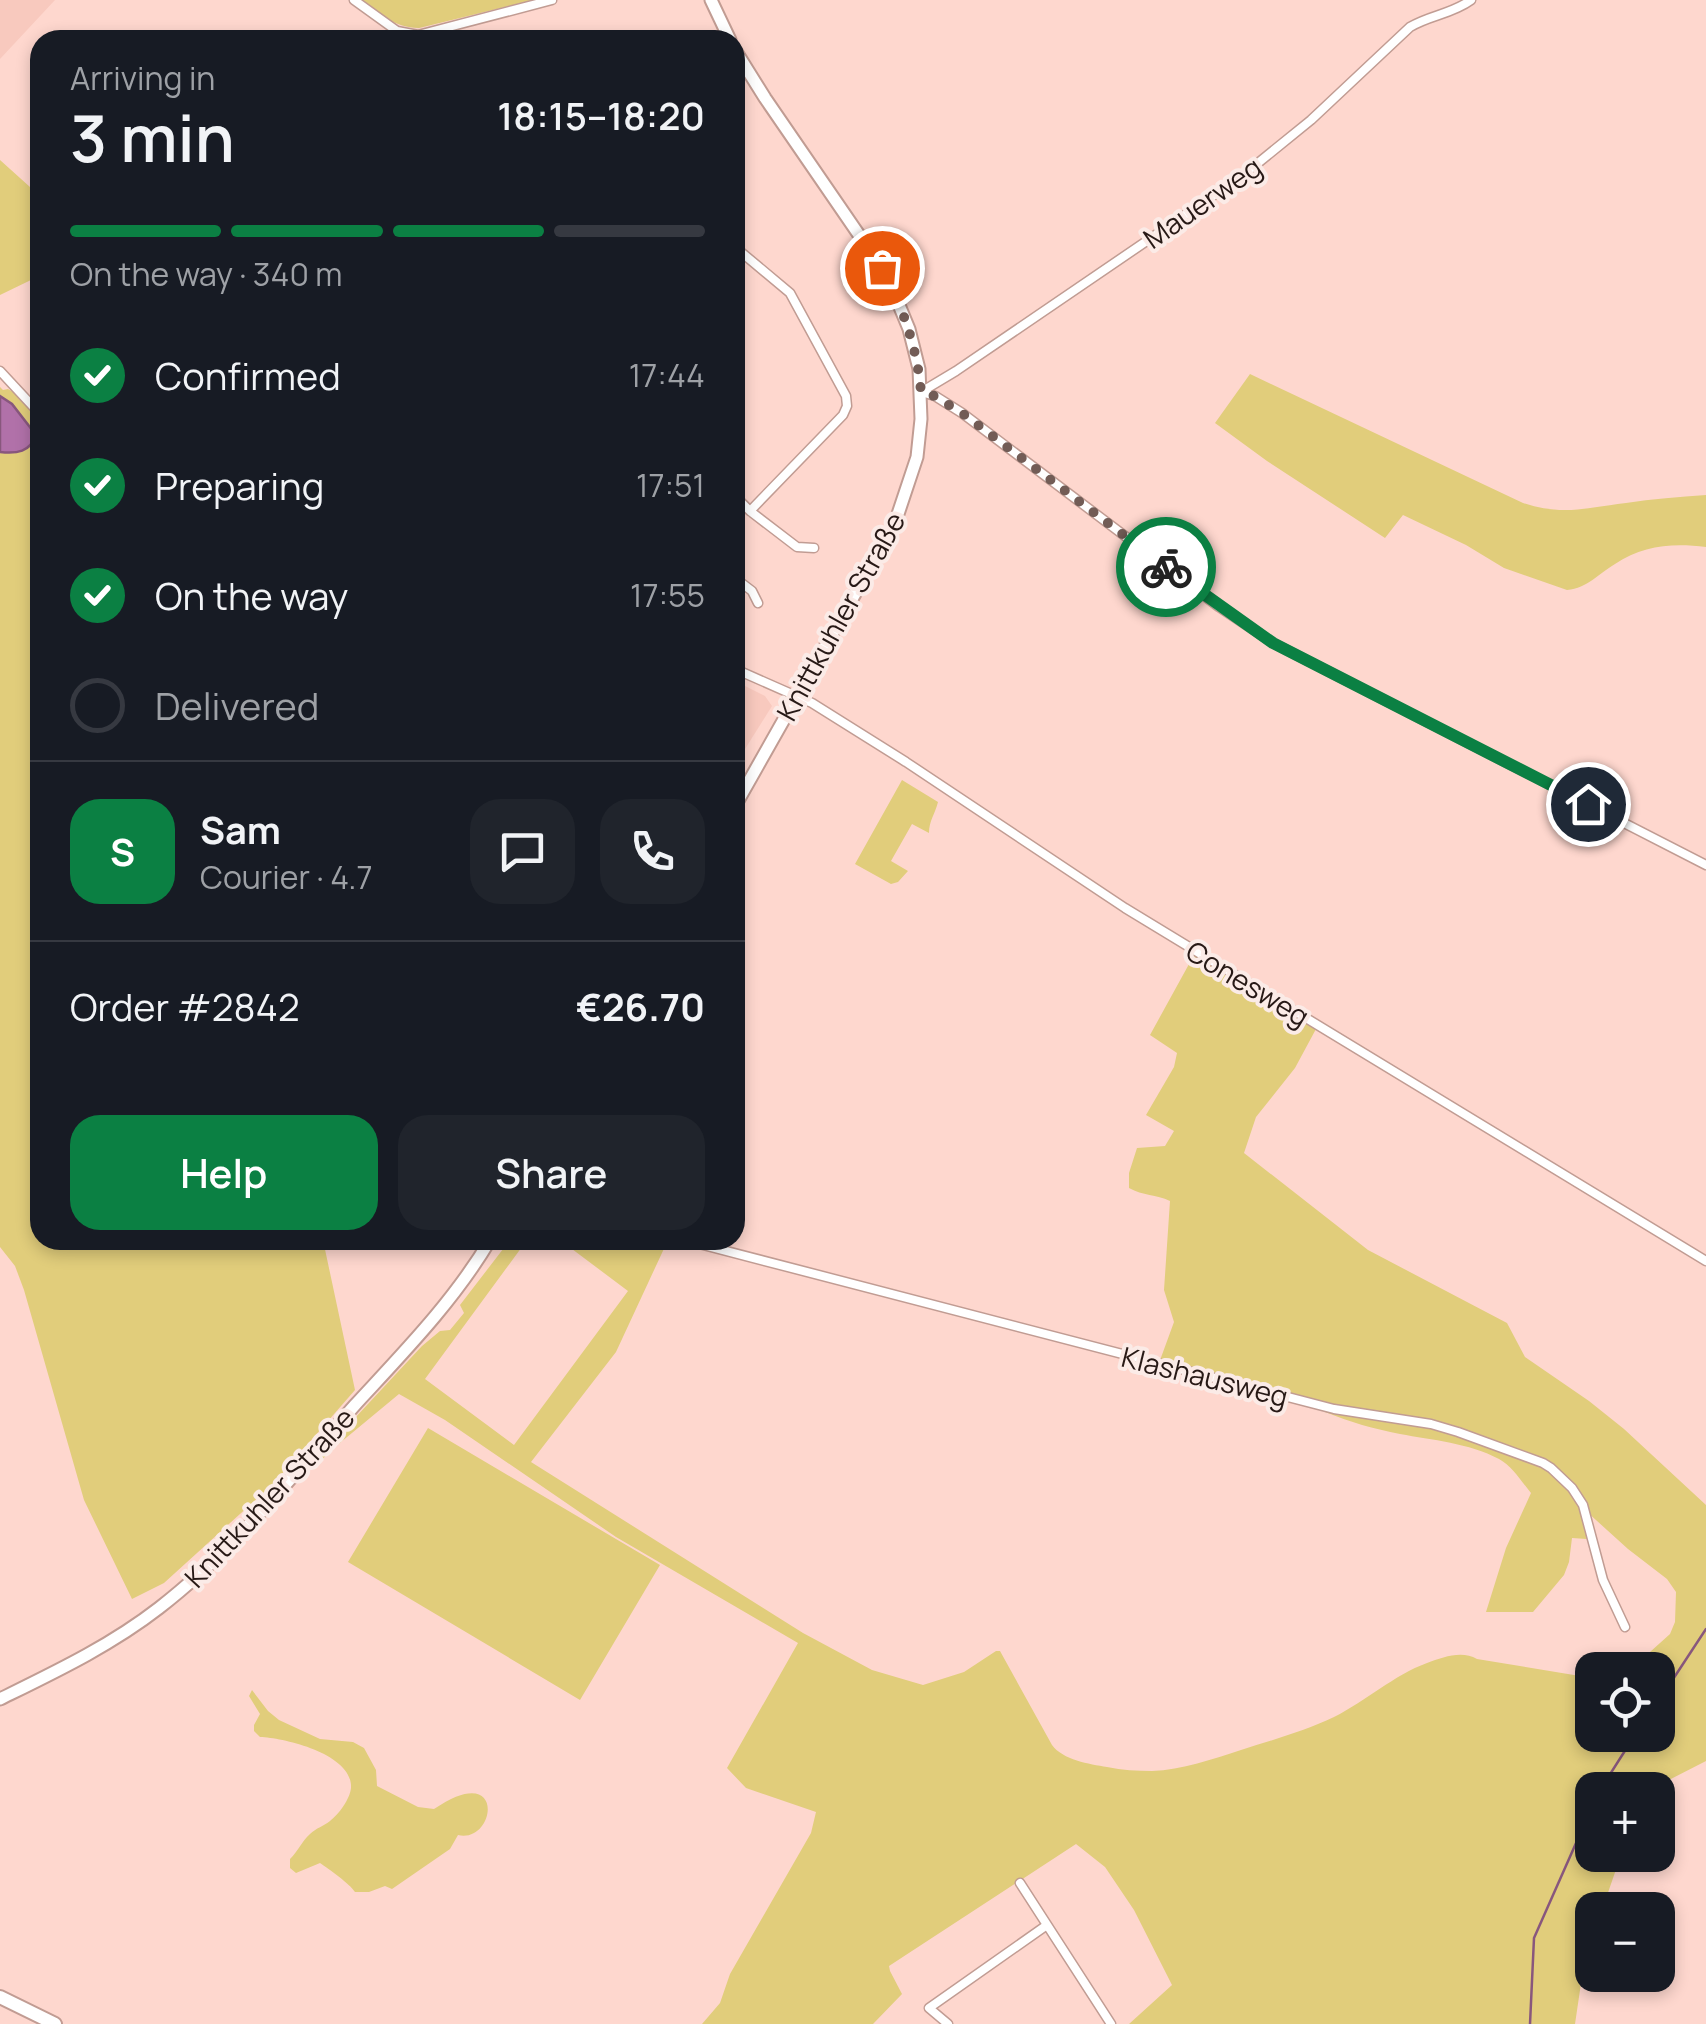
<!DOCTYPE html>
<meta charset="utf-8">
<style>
:root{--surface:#171b24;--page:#20242c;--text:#f1f3f6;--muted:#9ea1a6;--line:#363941;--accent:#0b8043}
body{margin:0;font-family:Manrope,sans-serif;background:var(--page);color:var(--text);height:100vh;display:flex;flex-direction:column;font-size:38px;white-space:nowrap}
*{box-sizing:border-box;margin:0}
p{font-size:32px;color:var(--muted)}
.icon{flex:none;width:55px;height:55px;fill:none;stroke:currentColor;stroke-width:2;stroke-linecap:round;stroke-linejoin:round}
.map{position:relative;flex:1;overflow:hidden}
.sheet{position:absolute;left:30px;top:30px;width:715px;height:1220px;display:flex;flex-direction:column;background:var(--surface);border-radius:30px;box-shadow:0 5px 15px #0003}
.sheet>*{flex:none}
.tools{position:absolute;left:1575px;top:1652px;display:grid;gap:20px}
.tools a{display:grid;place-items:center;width:100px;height:100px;border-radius:20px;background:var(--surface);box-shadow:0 5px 15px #0003;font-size:50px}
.pin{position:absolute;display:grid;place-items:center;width:85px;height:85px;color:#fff;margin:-42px;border:5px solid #fff;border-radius:50%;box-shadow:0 2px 10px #0007}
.courier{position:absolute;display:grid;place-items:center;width:100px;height:100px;margin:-50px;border:8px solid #0b8043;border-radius:50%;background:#fff;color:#222;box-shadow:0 2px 12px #0007}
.overview em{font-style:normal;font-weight:600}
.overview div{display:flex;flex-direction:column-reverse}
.overview{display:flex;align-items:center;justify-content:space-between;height:170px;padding:0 40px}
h1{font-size:65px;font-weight:600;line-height:75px}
.bar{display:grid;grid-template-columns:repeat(4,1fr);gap:15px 10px;align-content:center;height:120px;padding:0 40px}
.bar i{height:12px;border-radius:8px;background:var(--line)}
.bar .on{background:var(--accent)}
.bar p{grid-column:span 4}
.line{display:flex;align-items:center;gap:25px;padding:0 40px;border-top:2px solid var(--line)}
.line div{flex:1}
.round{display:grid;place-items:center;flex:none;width:105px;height:105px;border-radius:30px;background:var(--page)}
ol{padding:0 40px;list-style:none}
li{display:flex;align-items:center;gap:30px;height:110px}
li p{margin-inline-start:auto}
li .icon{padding:10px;border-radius:50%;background:var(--accent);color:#fff;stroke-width:4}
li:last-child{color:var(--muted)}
li i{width:55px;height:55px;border:5px solid var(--line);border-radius:50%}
.cta{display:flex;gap:20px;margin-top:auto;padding:20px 40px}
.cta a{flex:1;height:115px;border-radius:30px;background:var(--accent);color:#fff;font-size:40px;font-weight:600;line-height:115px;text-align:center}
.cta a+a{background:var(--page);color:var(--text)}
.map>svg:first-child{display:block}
.built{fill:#f8c9be}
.green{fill:#e1cd7b}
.water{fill:#b171a9;stroke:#88577d;stroke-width:2.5}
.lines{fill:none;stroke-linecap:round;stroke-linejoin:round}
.stream{stroke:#88577d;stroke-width:2.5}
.street-casing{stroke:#c19c93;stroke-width:11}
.secondary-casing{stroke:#c19c93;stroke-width:15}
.primary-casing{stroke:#c19c93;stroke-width:16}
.street{stroke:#fff;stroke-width:8}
.secondary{stroke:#fff;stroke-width:11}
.primary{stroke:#fff;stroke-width:12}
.done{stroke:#725c56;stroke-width:10;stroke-dasharray:0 18}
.route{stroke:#0b8043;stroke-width:12}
.labels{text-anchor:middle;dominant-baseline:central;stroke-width:8;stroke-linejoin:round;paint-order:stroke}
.street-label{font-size:28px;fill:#271916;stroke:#fbebe7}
</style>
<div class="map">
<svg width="1706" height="2024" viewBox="0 0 1706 2024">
<rect width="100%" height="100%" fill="#fed7ce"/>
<path class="built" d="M 0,0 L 55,0 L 0,59 Z
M 735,681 L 765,696 L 772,706 L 735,765 Z"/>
<path class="green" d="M 361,0 L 534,0 L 419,28 C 395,28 380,14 361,0 Z
M 0,160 L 40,196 L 40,286 L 31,280 L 0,295 Z
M 1250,374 L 1523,503 C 1563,516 1585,508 1626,503 C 1652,499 1679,497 1706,495 L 1706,547 C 1673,543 1643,545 1615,564 C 1598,574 1588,588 1567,590 L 1504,568 L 1466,545 L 1403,515 L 1385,538 L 1267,461 L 1215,423 Z
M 0,387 L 3,390 L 8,389 L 13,392 L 40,417 L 40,1240 L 323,1240 L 355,1390 L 273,1484 L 164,1583 L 132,1599 L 84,1500 L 24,1290 L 15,1266 L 0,1247 Z
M 902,780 L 938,802 C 935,814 929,821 929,833 L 912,824 L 891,861 L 908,871 L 898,882 L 891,884 L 855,864 Z
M 1194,955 L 1316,1029 L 1295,1068 L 1256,1117 L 1244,1153 L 1368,1250 L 1507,1323 L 1525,1357 L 1589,1401 L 1624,1429 L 1706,1505 L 1706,1761 L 1663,1783 L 1655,1790 L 1592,1790 L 1592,1855 L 1621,1855 L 1602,1910 L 1592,1910 L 1592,1937 L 1584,1963 L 1575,2024 L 1129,2024 L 1172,1985 L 1134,1910 L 1105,1867 L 1076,1844 L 889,1966 L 890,1971 L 902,1994 L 873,2024 L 702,2024 L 720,2003 L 730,1974 L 811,1833 L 816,1812 L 746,1788 L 727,1768 L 798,1643 L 616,1537 L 445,1420 L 399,1394 L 329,1452 L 313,1470 L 327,1448 L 422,1346 L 440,1331 L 450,1330 L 464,1313 L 460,1305 L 510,1240 L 527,1240 L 425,1379 L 514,1445 L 628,1291 L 560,1240 L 668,1240 L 616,1352 L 531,1462 L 803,1633 L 872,1670 L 923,1685 L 964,1672 L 996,1651 L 1000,1651 L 1052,1745 C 1063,1760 1089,1764 1107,1767 C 1122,1770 1137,1771 1152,1771 C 1182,1770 1213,1759 1241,1750 C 1272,1740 1305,1731 1334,1717 C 1366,1701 1394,1675 1427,1663 C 1443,1657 1462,1650 1477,1659 L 1592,1678 L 1592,1735 L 1658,1735 L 1658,1670 L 1617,1670 L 1650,1652 L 1670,1634 L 1675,1622 L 1676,1592 L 1667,1579 L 1628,1549 L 1586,1511 L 1560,1474 L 1459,1430 L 1334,1408 L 1159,1363 L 1174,1322 L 1164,1290 L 1170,1201 C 1156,1194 1143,1196 1129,1188 L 1129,1173 L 1137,1148 L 1165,1146 L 1174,1131 L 1146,1115 L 1174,1067 L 1177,1053 L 1150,1035 Z
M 1336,1411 L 1431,1425 L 1542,1465 L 1558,1476 L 1582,1506 L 1587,1539 L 1572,1538 L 1569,1562 L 1564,1575 L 1533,1612 L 1486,1612 L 1506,1548 L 1531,1493 C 1521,1481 1512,1466 1499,1459 C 1469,1443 1432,1440 1400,1434 C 1374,1429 1350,1422 1325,1412 Z
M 428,1428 L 660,1565 L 580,1700 L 348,1562 Z
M 252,1690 L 268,1711 L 279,1720 L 320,1739 L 353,1742 L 364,1748 L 376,1770 L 377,1786 L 418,1807 L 434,1809 C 507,1759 496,1844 458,1835 L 450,1849 L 392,1889 L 385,1886 L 369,1892 L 355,1892 C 350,1884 329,1869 320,1863 L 296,1873 L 290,1868 L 290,1859 C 298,1851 302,1841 310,1834 C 316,1828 324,1826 330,1821 C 339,1814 350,1799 351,1788 C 353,1754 285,1738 260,1737 L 254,1731 L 254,1725 L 260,1714 L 249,1696 Z"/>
<path class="water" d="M 0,396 L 12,404 L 36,435 C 30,452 17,454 0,452 Z"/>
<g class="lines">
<path class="stream" d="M 1658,1702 L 1706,1629
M 1600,1790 L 1635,1735
M 1530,2024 L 1534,1938 L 1592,1807"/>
<g class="street-casing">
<path id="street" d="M 354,0 L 397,31 L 418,35 L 552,0
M 735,247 L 790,293 L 846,396 L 847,406 L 843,415 L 750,511 L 797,547 L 814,548
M 0,371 L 40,414
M 921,392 L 935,396 L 962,413 L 1219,607 L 1273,643 L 1706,865
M 921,392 L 956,371 L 1242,176 L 1311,120 L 1410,27 C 1430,15 1452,14 1471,0
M 735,496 L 750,511
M 735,578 L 752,591 L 758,603
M 735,669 L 812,703 L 906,762 L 1125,908 L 1706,1261
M 684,1240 L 1334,1409 L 1431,1424 L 1458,1432 L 1543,1463 L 1551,1468 L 1572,1488 L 1583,1505 L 1603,1580 L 1625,1627
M 1020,1883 L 1111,2024
M 948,2024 L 929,2008 L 1047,1925"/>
</g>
<g class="secondary-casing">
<path id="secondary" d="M 711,0 L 730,40
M 735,50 L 765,98 L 868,248 L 892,288 L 909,329 L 919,369 L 921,419 L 917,457 L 895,523 L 735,806
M 0,1699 C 55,1672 110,1646 159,1608 C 233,1551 293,1475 355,1405 C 403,1353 454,1301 490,1240"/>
</g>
<g class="primary-casing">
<path id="primary" d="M 0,1997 L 55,2024"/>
</g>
<use href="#street" class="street"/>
<use href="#secondary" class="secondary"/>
<use href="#primary" class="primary"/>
</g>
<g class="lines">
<path class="done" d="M 882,268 C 903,308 917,347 921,392 L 934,396 L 962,413 L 1166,567"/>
<path class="route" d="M 1166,567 L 1273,643 L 1588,804"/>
</g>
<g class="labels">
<g class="street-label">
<text transform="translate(1202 202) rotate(-35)">Mauerweg</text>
<text transform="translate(840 616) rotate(-61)">Knittkuhler Straße</text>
<text transform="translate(1248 983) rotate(31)">Conesweg</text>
<text transform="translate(1205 1376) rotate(14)">Klashausweg</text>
<text transform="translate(269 1497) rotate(-47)">Knittkuhler Straße</text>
</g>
</g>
</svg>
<div class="tools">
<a><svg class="icon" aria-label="locate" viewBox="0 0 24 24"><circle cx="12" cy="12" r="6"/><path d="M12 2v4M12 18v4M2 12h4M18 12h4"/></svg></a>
<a>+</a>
<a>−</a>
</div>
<div class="pin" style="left:882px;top:268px;background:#ea580c"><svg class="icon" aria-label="bag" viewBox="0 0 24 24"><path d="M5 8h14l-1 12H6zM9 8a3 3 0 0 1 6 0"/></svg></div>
<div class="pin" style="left:1588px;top:804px;background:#1f2937"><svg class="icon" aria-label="home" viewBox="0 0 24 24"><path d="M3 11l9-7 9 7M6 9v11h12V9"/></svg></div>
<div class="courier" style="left:1166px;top:567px"><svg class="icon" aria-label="bike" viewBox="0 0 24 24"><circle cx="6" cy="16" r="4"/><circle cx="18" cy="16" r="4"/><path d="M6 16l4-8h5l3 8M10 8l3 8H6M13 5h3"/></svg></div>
<section class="sheet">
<div class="overview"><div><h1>3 min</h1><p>Arriving in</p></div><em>18:15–18:20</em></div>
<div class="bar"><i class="on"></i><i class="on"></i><i class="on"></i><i></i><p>On the way · 340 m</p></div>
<ol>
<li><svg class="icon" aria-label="check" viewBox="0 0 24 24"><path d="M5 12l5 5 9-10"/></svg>Confirmed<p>17:44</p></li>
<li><svg class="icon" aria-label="check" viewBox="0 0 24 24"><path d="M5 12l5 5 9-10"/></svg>Preparing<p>17:51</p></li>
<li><svg class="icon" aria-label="check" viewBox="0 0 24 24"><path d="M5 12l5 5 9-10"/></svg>On the way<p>17:55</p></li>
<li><i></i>Delivered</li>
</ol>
<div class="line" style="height:180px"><b class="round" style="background:var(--accent);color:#fff">S</b><div><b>Sam</b><p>Courier · 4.7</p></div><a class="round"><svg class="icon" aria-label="chat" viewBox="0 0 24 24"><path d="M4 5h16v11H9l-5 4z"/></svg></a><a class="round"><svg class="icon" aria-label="phone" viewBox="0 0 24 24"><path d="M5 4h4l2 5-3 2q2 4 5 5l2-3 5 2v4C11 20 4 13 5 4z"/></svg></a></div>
<div class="line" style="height:130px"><div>Order #2842</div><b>€26.70</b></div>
<div class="cta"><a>Help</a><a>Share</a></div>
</section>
</div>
